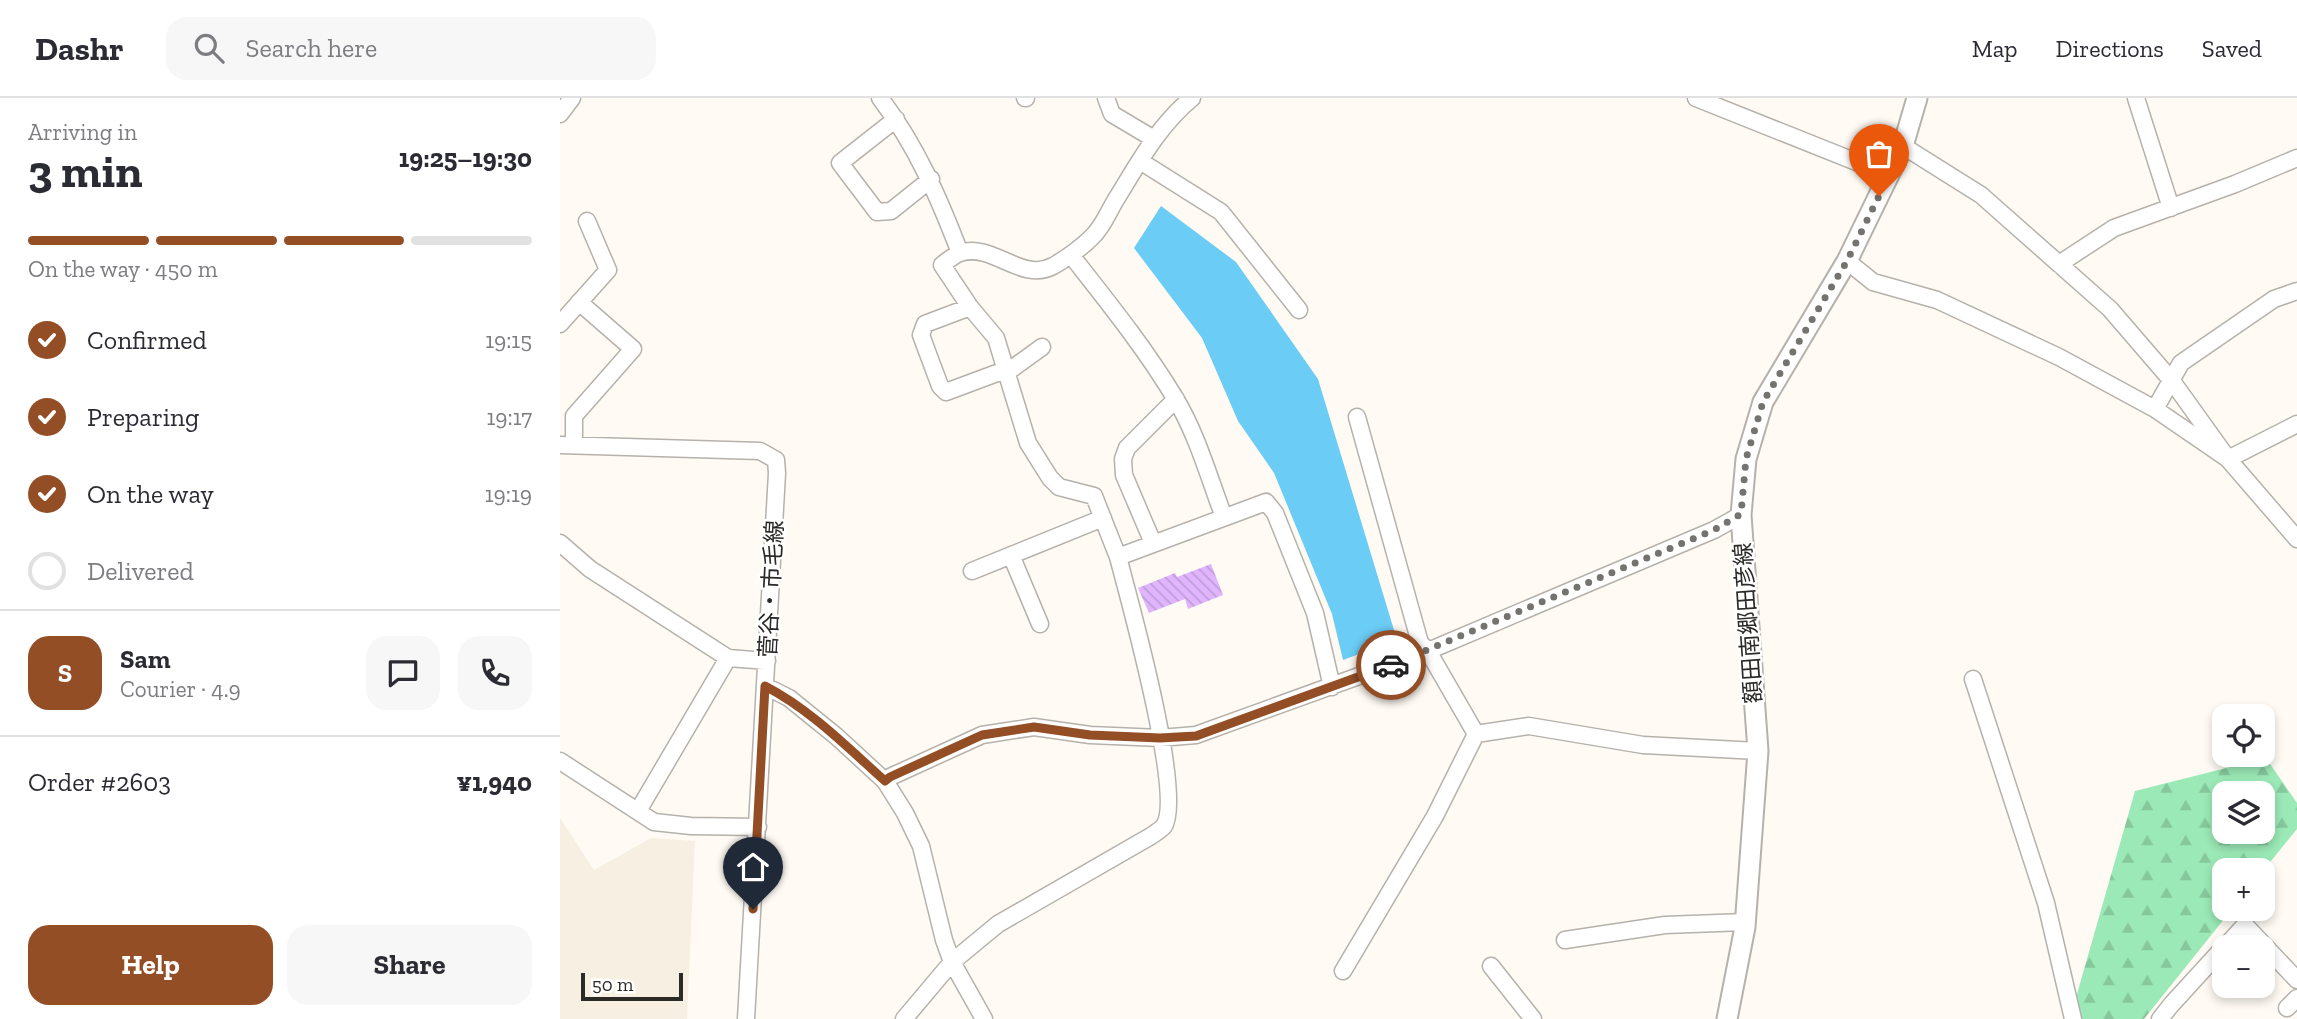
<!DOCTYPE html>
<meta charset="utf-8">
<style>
:root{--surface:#fff;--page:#f7f7f7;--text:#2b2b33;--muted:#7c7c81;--line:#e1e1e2;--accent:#944e26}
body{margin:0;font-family:"Zilla Slab","Noto Sans JP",serif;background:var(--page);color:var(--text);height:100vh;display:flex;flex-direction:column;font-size:26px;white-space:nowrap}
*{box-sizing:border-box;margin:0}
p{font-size:23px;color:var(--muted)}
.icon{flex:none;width:38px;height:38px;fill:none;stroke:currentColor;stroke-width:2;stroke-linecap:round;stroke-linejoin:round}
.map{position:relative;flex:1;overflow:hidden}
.sheet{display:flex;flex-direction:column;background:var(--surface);width:560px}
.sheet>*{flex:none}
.buttons{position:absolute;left:1652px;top:606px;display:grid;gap:14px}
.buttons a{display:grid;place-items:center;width:63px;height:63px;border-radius:14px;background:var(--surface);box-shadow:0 4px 10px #0003;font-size:35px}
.scale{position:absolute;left:21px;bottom:18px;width:102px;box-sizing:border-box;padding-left:7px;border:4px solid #2b2a27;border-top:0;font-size:19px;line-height:24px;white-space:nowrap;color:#2b2a27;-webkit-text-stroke:5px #fff;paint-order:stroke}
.pin{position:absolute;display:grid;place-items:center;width:60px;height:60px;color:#fff;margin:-72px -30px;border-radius:50% 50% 50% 0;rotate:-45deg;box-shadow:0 0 7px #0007}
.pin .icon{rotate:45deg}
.courier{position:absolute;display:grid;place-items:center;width:70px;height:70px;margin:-35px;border:5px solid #944e26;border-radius:50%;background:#fff;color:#222;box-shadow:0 2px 9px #0007}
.head em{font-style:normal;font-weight:800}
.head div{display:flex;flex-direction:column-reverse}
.head{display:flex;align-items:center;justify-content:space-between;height:119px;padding:0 28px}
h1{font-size:46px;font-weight:800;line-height:52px}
.bar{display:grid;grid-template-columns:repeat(4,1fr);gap:10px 7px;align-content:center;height:84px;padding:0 28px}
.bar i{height:9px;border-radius:5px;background:var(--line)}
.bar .current{background:var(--accent)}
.bar p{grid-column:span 4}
.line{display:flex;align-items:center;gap:18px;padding:0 28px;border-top:2px solid var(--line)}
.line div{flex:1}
.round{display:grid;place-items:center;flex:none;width:74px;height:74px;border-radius:21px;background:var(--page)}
ol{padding:0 28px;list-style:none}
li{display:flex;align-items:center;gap:21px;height:77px}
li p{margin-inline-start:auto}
li .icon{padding:7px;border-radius:50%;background:var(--accent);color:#fff;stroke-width:4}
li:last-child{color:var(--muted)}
li i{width:38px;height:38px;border:4px solid var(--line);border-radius:50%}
.cta{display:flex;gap:14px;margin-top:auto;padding:14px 28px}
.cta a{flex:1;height:80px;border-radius:21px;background:var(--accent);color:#fff;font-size:28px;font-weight:800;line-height:80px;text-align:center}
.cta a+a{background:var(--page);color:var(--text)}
header{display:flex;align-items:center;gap:42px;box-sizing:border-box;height:98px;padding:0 35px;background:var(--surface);border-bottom:2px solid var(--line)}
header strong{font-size:33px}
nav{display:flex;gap:38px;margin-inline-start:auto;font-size:24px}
.search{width:490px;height:63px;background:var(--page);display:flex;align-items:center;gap:18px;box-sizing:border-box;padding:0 24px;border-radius:21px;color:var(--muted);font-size:26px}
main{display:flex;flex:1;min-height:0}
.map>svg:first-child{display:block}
.built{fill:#f7efe2}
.forest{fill:url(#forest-firs);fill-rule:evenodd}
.water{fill:#6bccf5}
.building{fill:url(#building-back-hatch)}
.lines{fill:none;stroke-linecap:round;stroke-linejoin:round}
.minor-casing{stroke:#b5b1ab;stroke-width:19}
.major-casing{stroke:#b5b1ab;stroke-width:23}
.minor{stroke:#fff;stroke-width:16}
.major{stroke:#fff;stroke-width:19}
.done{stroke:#75736f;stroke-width:7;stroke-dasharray:0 12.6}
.route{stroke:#944e26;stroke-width:9}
.labels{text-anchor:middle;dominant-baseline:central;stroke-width:5;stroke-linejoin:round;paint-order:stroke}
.street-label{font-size:23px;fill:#2b2a27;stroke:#fff}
</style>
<header>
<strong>Dashr</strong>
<div class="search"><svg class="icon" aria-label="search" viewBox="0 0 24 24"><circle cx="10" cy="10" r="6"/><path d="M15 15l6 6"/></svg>Search here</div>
<nav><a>Map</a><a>Directions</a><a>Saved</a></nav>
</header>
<main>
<section class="sheet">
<div class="head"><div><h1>3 min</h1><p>Arriving in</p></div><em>19:25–19:30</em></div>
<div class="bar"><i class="current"></i><i class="current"></i><i class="current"></i><i></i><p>On the way · 450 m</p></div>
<ol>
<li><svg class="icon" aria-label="check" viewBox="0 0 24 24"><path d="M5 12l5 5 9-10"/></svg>Confirmed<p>19:15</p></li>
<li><svg class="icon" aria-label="check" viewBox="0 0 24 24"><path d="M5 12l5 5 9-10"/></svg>Preparing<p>19:17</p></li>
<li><svg class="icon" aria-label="check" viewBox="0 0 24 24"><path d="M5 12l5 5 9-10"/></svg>On the way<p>19:19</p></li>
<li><i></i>Delivered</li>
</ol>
<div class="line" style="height:126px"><b class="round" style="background:var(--accent);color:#fff">S</b><div><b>Sam</b><p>Courier · 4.9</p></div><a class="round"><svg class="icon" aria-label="chat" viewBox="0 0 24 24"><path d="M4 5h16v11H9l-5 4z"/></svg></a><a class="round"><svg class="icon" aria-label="phone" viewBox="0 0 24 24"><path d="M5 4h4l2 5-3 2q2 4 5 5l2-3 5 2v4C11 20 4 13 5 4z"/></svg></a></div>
<div class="line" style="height:91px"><div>Order #2603</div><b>¥1,940</b></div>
<div class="cta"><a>Help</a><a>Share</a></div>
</section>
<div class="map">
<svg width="1737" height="921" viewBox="0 0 1737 921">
<defs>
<pattern id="forest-firs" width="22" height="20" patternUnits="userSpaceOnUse" patternTransform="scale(1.75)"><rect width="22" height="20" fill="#9be9b6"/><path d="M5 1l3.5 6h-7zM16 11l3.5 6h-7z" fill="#86c89c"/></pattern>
<pattern id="building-back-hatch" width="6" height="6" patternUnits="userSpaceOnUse" patternTransform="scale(1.75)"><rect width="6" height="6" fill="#e0b5fd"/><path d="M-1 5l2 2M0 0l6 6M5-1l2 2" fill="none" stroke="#c09cd9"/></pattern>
</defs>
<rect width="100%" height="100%" fill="#fffbf4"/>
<path class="built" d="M 0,720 L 34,772 L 91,740 L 135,743 L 127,921 L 0,921 Z"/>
<path class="forest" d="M 1706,660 L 1737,705 L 1737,731 L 1703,773 L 1664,772 L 1664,810 L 1673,810 L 1584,921 L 1519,921 L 1515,903 L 1575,693 ZM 1664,695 L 1703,695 L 1703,733 L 1664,733 Z"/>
<path class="water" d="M 601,108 L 676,164 L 758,281 L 837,542 L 783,562 L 772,516 L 714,375 L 678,323 L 642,240 L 574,150 Z"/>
<path class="building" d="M 651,466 L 663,497 L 628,511 L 625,501 L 589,515 L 578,490 L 615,475 L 617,479 Z"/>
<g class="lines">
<g class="minor-casing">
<path id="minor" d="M 320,0 C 356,47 379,100 400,155
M 465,0 L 466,0
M 546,0 L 552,16 L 594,41
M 632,0 C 598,28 578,66 555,103 C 548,115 542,130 532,139 C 521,150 507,160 493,168 C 461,185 433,144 400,155 C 394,157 387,163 382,167 L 410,209 L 436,240 L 468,345 L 490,380 L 499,389 L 534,398 L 558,459 L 706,404 L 715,415 L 755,515 L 772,589
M 1136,0 L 1329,77
M 1576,0 L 1611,110
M 0,16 L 12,0
M 336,21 L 280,65 L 317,114 L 331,113 L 371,81
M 1343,48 L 1421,97 L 1550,211 L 1612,283 L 1668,361 L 1737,326
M 580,63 L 661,114 L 739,212
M 511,157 C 547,203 585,250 615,300 C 637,336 649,380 664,419
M 1287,163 L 1313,184 L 1377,202 L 1499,259 L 1595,311 L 1668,361 L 1737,441
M 1499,166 L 1554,130 L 1675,86 L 1737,60
M 410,209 L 365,226 L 361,237 L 380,288 L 386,294 L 437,275 L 446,275 L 482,249
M 0,226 L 48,172 L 27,123
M 1595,311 L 1621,265 L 1714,201 L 1737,193
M 0,347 L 200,353 L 216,362 L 217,375 L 186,921
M 14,347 L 14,318 L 73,251 L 19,204
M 0,445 L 30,471 L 168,560 L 207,563
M 593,445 L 564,377 L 563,361 L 567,350 L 616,301
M 451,457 L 480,526
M 412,473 L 543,420
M 1413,581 L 1486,805 L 1513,921
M 205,588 L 229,600 L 276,638 L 325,683 L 345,715 L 361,748 L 384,842 L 392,864 L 424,921
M 916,636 L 969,628 L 1083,647 L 1198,653
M 0,663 L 94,724 L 131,728 L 198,729
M 325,683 L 330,679 L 422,637 L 474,629 L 530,637 L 600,640 L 636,637 L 868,553 L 1154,432 L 1181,417
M 78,713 L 168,560
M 1005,842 L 1105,827 L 1185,824
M 1665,849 L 1685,827 L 1737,882
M 931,868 L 973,921
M 783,873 L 875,718 L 916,636 L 868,553 L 860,545 L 797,319
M 1727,910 L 1737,900
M 344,921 L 392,864 L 438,826 L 591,738 C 595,735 602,731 604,728 C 624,697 569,501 558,459
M 1600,921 L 1611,907 L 1664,849"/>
</g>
<g class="major-casing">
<path id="major" d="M 1167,921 L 1185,829 L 1198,653 L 1181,417 L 1186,361 L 1203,304 L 1287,163 L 1343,48 L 1357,0"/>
</g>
<use href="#minor" class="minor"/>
<use href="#major" class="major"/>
</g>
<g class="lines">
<path class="done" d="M 831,567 L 1154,432 L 1181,416 L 1186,361 L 1203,304 L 1287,163 L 1319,98"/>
<path class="route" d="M 193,811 L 205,588 C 251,612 287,649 325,683 L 330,679 L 422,637 L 474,629 L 530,637 L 600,640 L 636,638 L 831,567"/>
</g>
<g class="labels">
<g class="street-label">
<text transform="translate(211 491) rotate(-87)">菅谷・市毛線</text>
<text transform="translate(1188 525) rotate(-94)">額田南郷田彦線</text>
</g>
</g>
</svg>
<div class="buttons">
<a><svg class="icon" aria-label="locate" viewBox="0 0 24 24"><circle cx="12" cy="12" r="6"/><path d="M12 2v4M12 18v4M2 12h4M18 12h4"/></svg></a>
<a><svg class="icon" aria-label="layers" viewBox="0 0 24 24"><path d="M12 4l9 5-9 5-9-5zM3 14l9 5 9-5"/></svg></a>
<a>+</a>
<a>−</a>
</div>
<div class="scale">50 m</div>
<div class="pin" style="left:1319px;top:98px;background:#ea580c"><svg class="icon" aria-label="bag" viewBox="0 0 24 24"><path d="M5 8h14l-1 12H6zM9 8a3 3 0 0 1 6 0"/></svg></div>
<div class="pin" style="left:193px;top:811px;background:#1f2937"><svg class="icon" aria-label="home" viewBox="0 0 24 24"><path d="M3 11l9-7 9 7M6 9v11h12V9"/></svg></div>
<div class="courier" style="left:831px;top:567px"><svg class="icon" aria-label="car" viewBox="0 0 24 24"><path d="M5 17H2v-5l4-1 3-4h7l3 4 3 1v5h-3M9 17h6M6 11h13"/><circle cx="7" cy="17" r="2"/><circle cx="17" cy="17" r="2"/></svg></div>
</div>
</main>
